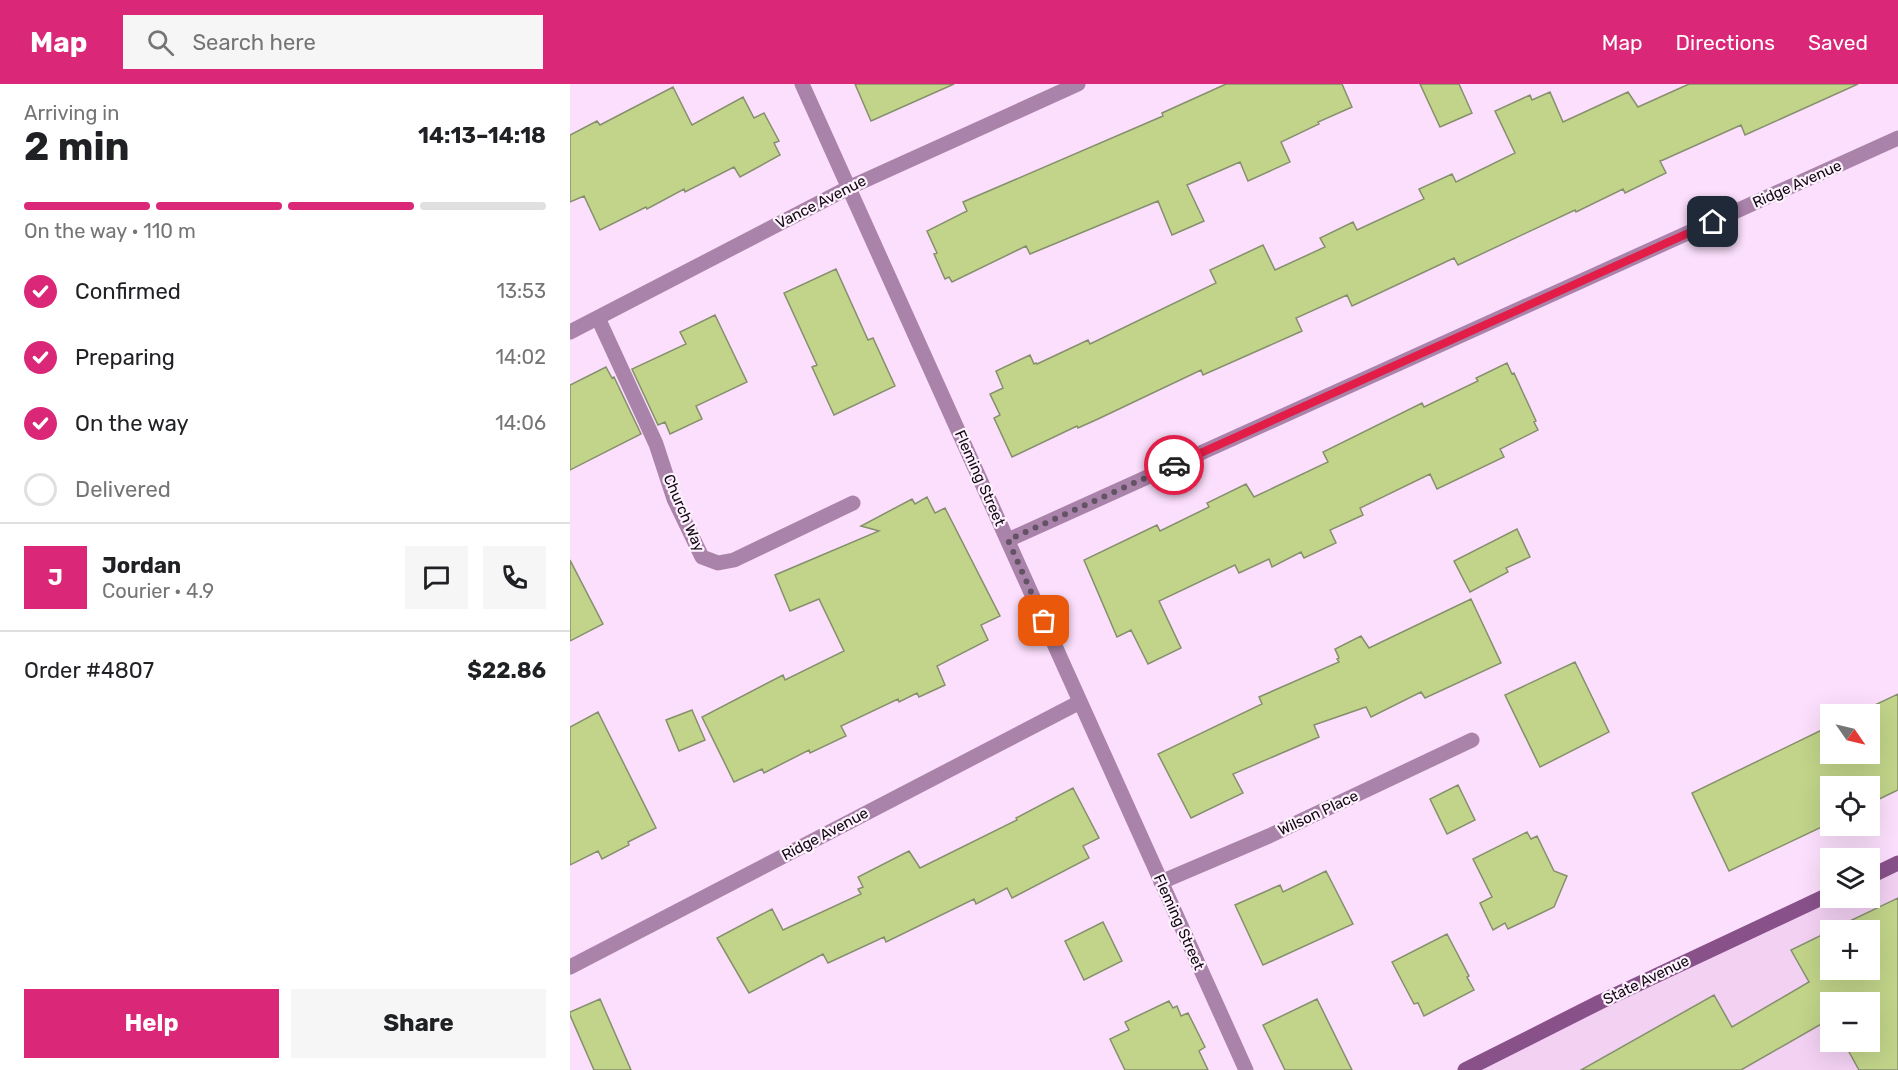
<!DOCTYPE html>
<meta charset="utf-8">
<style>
:root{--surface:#fff;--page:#f6f6f6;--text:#202124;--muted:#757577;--line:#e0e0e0;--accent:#db2777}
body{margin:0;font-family:Rubik,sans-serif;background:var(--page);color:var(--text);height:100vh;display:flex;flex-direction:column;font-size:22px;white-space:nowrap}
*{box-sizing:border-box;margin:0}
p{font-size:20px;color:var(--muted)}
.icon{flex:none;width:33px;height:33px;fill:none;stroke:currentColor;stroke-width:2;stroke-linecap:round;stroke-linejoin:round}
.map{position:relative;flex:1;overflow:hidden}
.panel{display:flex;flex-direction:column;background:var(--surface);width:570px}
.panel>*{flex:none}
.needle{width:39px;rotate:124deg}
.buttons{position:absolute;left:1250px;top:620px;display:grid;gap:12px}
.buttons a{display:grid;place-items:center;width:60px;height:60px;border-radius:0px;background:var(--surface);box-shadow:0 6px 24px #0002;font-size:30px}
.pin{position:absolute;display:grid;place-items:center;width:51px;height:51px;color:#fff;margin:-26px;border-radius:12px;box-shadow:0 3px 9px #0006}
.courier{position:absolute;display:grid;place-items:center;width:60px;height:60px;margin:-30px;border:4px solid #e11d48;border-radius:50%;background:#fff;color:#222;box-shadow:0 2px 8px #0007}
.overview em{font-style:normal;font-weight:700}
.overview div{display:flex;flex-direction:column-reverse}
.overview{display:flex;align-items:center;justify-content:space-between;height:102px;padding:0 24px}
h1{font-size:39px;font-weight:700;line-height:45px}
.bar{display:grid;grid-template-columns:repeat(4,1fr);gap:9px 6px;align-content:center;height:72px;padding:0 24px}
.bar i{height:8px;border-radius:4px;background:var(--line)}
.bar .on{background:var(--accent)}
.bar p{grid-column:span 4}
.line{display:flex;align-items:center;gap:15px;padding:0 24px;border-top:2px solid var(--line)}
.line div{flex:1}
.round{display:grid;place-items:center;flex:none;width:63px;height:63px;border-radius:0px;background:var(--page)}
ol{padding:0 24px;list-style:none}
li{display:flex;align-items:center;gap:18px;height:66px}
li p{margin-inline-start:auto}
li .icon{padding:6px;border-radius:50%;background:var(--accent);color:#fff;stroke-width:4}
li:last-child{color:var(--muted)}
li i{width:33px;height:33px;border:3px solid var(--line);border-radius:50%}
.primary-button{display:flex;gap:12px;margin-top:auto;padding:12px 24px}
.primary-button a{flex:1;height:69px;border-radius:0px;background:var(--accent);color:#fff;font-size:24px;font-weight:700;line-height:69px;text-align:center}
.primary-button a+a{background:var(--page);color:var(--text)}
header{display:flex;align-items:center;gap:36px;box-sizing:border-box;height:84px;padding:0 30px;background:var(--accent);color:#fff}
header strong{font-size:28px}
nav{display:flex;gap:33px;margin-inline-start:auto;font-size:21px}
.search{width:420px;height:54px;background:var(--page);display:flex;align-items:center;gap:15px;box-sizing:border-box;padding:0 21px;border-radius:0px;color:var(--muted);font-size:22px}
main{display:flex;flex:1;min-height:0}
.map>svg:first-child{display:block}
.built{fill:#f3d1f3;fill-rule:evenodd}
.building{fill:#c1d489;stroke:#868f6d;stroke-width:1.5}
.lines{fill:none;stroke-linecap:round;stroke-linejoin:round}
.lane{stroke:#aa83aa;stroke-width:15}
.street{stroke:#aa83aa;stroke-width:15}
.secondary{stroke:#88518a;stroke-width:15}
.done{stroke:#635364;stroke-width:6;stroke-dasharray:0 10.8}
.route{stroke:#e11d48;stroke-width:8}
.labels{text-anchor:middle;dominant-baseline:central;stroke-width:4.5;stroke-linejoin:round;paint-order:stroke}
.street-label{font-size:15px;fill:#110812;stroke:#fef2fe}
</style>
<header>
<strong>Map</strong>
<div class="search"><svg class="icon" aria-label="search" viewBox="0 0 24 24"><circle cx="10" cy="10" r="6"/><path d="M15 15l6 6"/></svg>Search here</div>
<nav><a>Map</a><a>Directions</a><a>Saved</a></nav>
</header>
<main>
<section class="panel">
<div class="overview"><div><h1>2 min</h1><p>Arriving in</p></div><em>14:13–14:18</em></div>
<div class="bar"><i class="on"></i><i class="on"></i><i class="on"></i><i></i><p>On the way · 110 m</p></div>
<ol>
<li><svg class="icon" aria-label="check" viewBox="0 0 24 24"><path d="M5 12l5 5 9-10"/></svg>Confirmed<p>13:53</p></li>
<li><svg class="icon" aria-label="check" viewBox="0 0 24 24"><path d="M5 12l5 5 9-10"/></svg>Preparing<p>14:02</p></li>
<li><svg class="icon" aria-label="check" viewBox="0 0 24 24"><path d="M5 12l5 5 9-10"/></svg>On the way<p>14:06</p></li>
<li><i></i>Delivered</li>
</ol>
<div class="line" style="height:108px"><b class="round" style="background:var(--accent);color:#fff">J</b><div><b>Jordan</b><p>Courier · 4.9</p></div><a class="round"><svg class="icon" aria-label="chat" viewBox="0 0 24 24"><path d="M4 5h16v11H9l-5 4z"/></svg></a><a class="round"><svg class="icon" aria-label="phone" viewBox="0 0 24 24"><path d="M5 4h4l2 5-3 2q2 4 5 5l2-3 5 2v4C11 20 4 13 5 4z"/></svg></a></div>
<div class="line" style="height:78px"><div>Order #4807</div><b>$22.86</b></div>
<div class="primary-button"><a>Help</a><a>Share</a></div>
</section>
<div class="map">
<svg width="1328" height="986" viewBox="0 0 1328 986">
<rect width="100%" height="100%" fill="#fcdffc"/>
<path class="built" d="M 1328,779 L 1328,986 L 895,986 L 1260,813 L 1299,813 L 1299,793 ZM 1260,846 L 1299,846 L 1299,885 L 1260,885 ZM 1260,918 L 1299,918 L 1299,957 L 1260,957 Z"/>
<path class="building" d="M 285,0 L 384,0 L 301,37 Z
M 656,0 L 772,0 L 782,23 L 748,38 L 749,40 L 711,58 L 720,78 L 678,97 L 670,78 L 617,101 L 634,137 L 602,151 L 588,117 L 460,170 L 456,162 L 382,198 L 379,193 L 375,195 L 364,170 L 367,169 L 357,147 L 397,127 L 393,118 L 593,32 L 592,29 Z
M 850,0 L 889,0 L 902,29 L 870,43 Z
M 1119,0 L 1288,0 L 1175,51 L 1171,41 L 1093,76 L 1090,77 L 1096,89 L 1055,109 L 1053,105 L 1006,128 L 1005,126 L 888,181 L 884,174 L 782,222 L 777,211 L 726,234 L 732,247 L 633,291 L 631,286 L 528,335 L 508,344 L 507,342 L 442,373 L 424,334 L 430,331 L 420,310 L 433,304 L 426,287 L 460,271 L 464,280 L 466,279 L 467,280 L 518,256 L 520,260 L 646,199 L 640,186 L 693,161 L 705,186 L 755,163 L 750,154 L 783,138 L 787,146 L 854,115 L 849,105 L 882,90 L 886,98 L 945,69 L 925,27 L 960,11 L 962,16 L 980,8 L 993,38 L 1058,8 L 1068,23 Z
M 103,3 L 122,41 L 173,13 L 184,34 L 194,29 L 209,57 L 204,59 L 210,71 L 170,93 L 164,83 L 115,108 L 114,105 L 77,125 L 76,123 L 30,146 L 14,112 L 0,118 L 0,51 L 27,37 L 30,41 Z
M 266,185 L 298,256 L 303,254 L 325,302 L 264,331 L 242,283 L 247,281 L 214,209 Z
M 145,231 L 177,298 L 126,322 L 132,335 L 100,350 L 95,338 L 88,341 L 62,285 L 116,260 L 110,248 Z
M 937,279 L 942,290 L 944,289 L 966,337 L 964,338 L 968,346 L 930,365 L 934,373 L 867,405 L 860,390 L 790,424 L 793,431 L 760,446 L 766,459 L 734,474 L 731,468 L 702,483 L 699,475 L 669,489 L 665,481 L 589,517 L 611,564 L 578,580 L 561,546 L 547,553 L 514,476 L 587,441 L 590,447 L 639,423 L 637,419 L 676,400 L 684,413 L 758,378 L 753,368 L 852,319 L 854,323 L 908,297 L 906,294 Z
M 36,283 L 42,294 L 44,293 L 71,350 L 0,386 L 0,301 Z
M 357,413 L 365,429 L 375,424 L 430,532 L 411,541 L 418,556 L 367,582 L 375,601 L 349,613 L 347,609 L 329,618 L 328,615 L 271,642 L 276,652 L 240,669 L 239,666 L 194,689 L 192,685 L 164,698 L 132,633 L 213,591 L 215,596 L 274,567 L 249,515 L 220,527 L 205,491 L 309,447 L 291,442 L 342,415 L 345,420 Z
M 947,445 L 960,473 L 936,484 L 938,488 L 900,508 L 884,477 Z
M 0,476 L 33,540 L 0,557 Z
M 901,515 L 931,579 L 855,614 L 851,608 L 801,633 L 796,623 L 744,641 L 749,653 L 663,690 L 673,709 L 621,734 L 588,670 L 692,620 L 689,613 L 769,578 L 767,575 L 769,574 L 765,565 L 791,552 L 799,564 Z
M 1005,578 L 1039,648 L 970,683 L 935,611 Z
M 1328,610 L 1328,706 L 1299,720 L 1299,702 L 1260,702 L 1260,739 L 1159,787 L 1122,709 L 1260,642 L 1260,669 L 1299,669 L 1299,630 L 1286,630 Z
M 122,626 L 135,656 L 109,667 L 96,636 Z
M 28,628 L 86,744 L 58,758 L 59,761 L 32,775 L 28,767 L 0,781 L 0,643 Z
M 888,701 L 905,736 L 877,750 L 860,715 Z
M 503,704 L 529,754 L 513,762 L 519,774 L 442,814 L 437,804 L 406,820 L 404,815 L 316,858 L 314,853 L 258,879 L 253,870 L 179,909 L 147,854 L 202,825 L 213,846 L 291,810 L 288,805 L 293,803 L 288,793 L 339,767 L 350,784 L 447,736 L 446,734 Z
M 957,748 L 961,755 L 967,752 L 984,787 L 997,792 L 984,823 L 938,845 L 935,839 L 923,846 L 910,819 L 922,813 L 903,775 Z
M 756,787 L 783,840 L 693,881 L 665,821 L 710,801 L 713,808 Z
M 1328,814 L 1328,986 L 1289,986 L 1273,957 L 1299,957 L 1299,918 L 1260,918 L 1260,935 L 1171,986 L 1011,986 L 1144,911 L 1162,943 L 1239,898 L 1221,866 L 1260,847 L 1260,885 L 1299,885 L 1299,846 L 1261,846 Z
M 533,838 L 552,877 L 514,896 L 495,857 Z
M 877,850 L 899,892 L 897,893 L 904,906 L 854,932 L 848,919 L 844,920 L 822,878 Z
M 30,915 L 61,986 L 24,986 L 0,931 L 0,928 Z
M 747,915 L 782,986 L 715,986 L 693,941 Z
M 599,917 L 603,924 L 607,922 L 611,932 L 618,929 L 635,963 L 629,967 L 638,986 L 555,986 L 540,955 L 559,946 L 555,938 Z"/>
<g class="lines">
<path class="lane" d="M 28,234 L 86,360 L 104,415 L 132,473 L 148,479 L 164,476 L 283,419
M 591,798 L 699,752 L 902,656"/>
<path class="street" d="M 232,0 L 676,986
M 0,248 L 278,104 L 508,0
M 438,456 L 1328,54
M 0,883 L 510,618"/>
<path class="secondary" d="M 1299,793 L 1328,779
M 895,986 L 1030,918 L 1260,810"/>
</g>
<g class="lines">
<path class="done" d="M 474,537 L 438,456 L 604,381"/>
<path class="route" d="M 604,381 L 1143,138"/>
</g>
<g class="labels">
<g class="street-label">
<text transform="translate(1227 100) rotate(-24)">Ridge Avenue</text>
<text transform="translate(251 118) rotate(-27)">Vance Avenue</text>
<text transform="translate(410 394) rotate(66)">Fleming Street</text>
<text transform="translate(114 429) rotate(67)">Church Way</text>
<text transform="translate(748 729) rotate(-25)">Wilson Place</text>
<text transform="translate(255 750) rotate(-28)">Ridge Avenue</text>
<text transform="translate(609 838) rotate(66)">Fleming Street</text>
<text transform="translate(1076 896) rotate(-26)">State Avenue</text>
</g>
</g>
</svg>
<div class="buttons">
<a><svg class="needle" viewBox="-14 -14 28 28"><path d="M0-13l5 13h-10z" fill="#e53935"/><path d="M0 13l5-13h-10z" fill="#757577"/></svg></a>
<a><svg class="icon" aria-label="locate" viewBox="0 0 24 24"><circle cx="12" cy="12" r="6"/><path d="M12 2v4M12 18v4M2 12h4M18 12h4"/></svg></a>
<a><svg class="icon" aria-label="layers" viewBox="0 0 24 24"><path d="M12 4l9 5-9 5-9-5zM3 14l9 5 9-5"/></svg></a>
<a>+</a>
<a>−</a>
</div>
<div class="pin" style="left:474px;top:537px;background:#ea580c"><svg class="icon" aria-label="bag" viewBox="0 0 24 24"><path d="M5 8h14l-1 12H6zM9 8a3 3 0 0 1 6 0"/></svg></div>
<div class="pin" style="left:1143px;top:138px;background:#1f2937"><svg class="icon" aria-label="home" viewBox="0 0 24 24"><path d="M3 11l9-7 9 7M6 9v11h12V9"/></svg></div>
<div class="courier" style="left:604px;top:381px"><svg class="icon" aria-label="car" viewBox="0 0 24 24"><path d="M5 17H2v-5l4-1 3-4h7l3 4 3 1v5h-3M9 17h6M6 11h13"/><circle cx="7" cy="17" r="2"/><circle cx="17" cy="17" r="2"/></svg></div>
</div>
</main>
